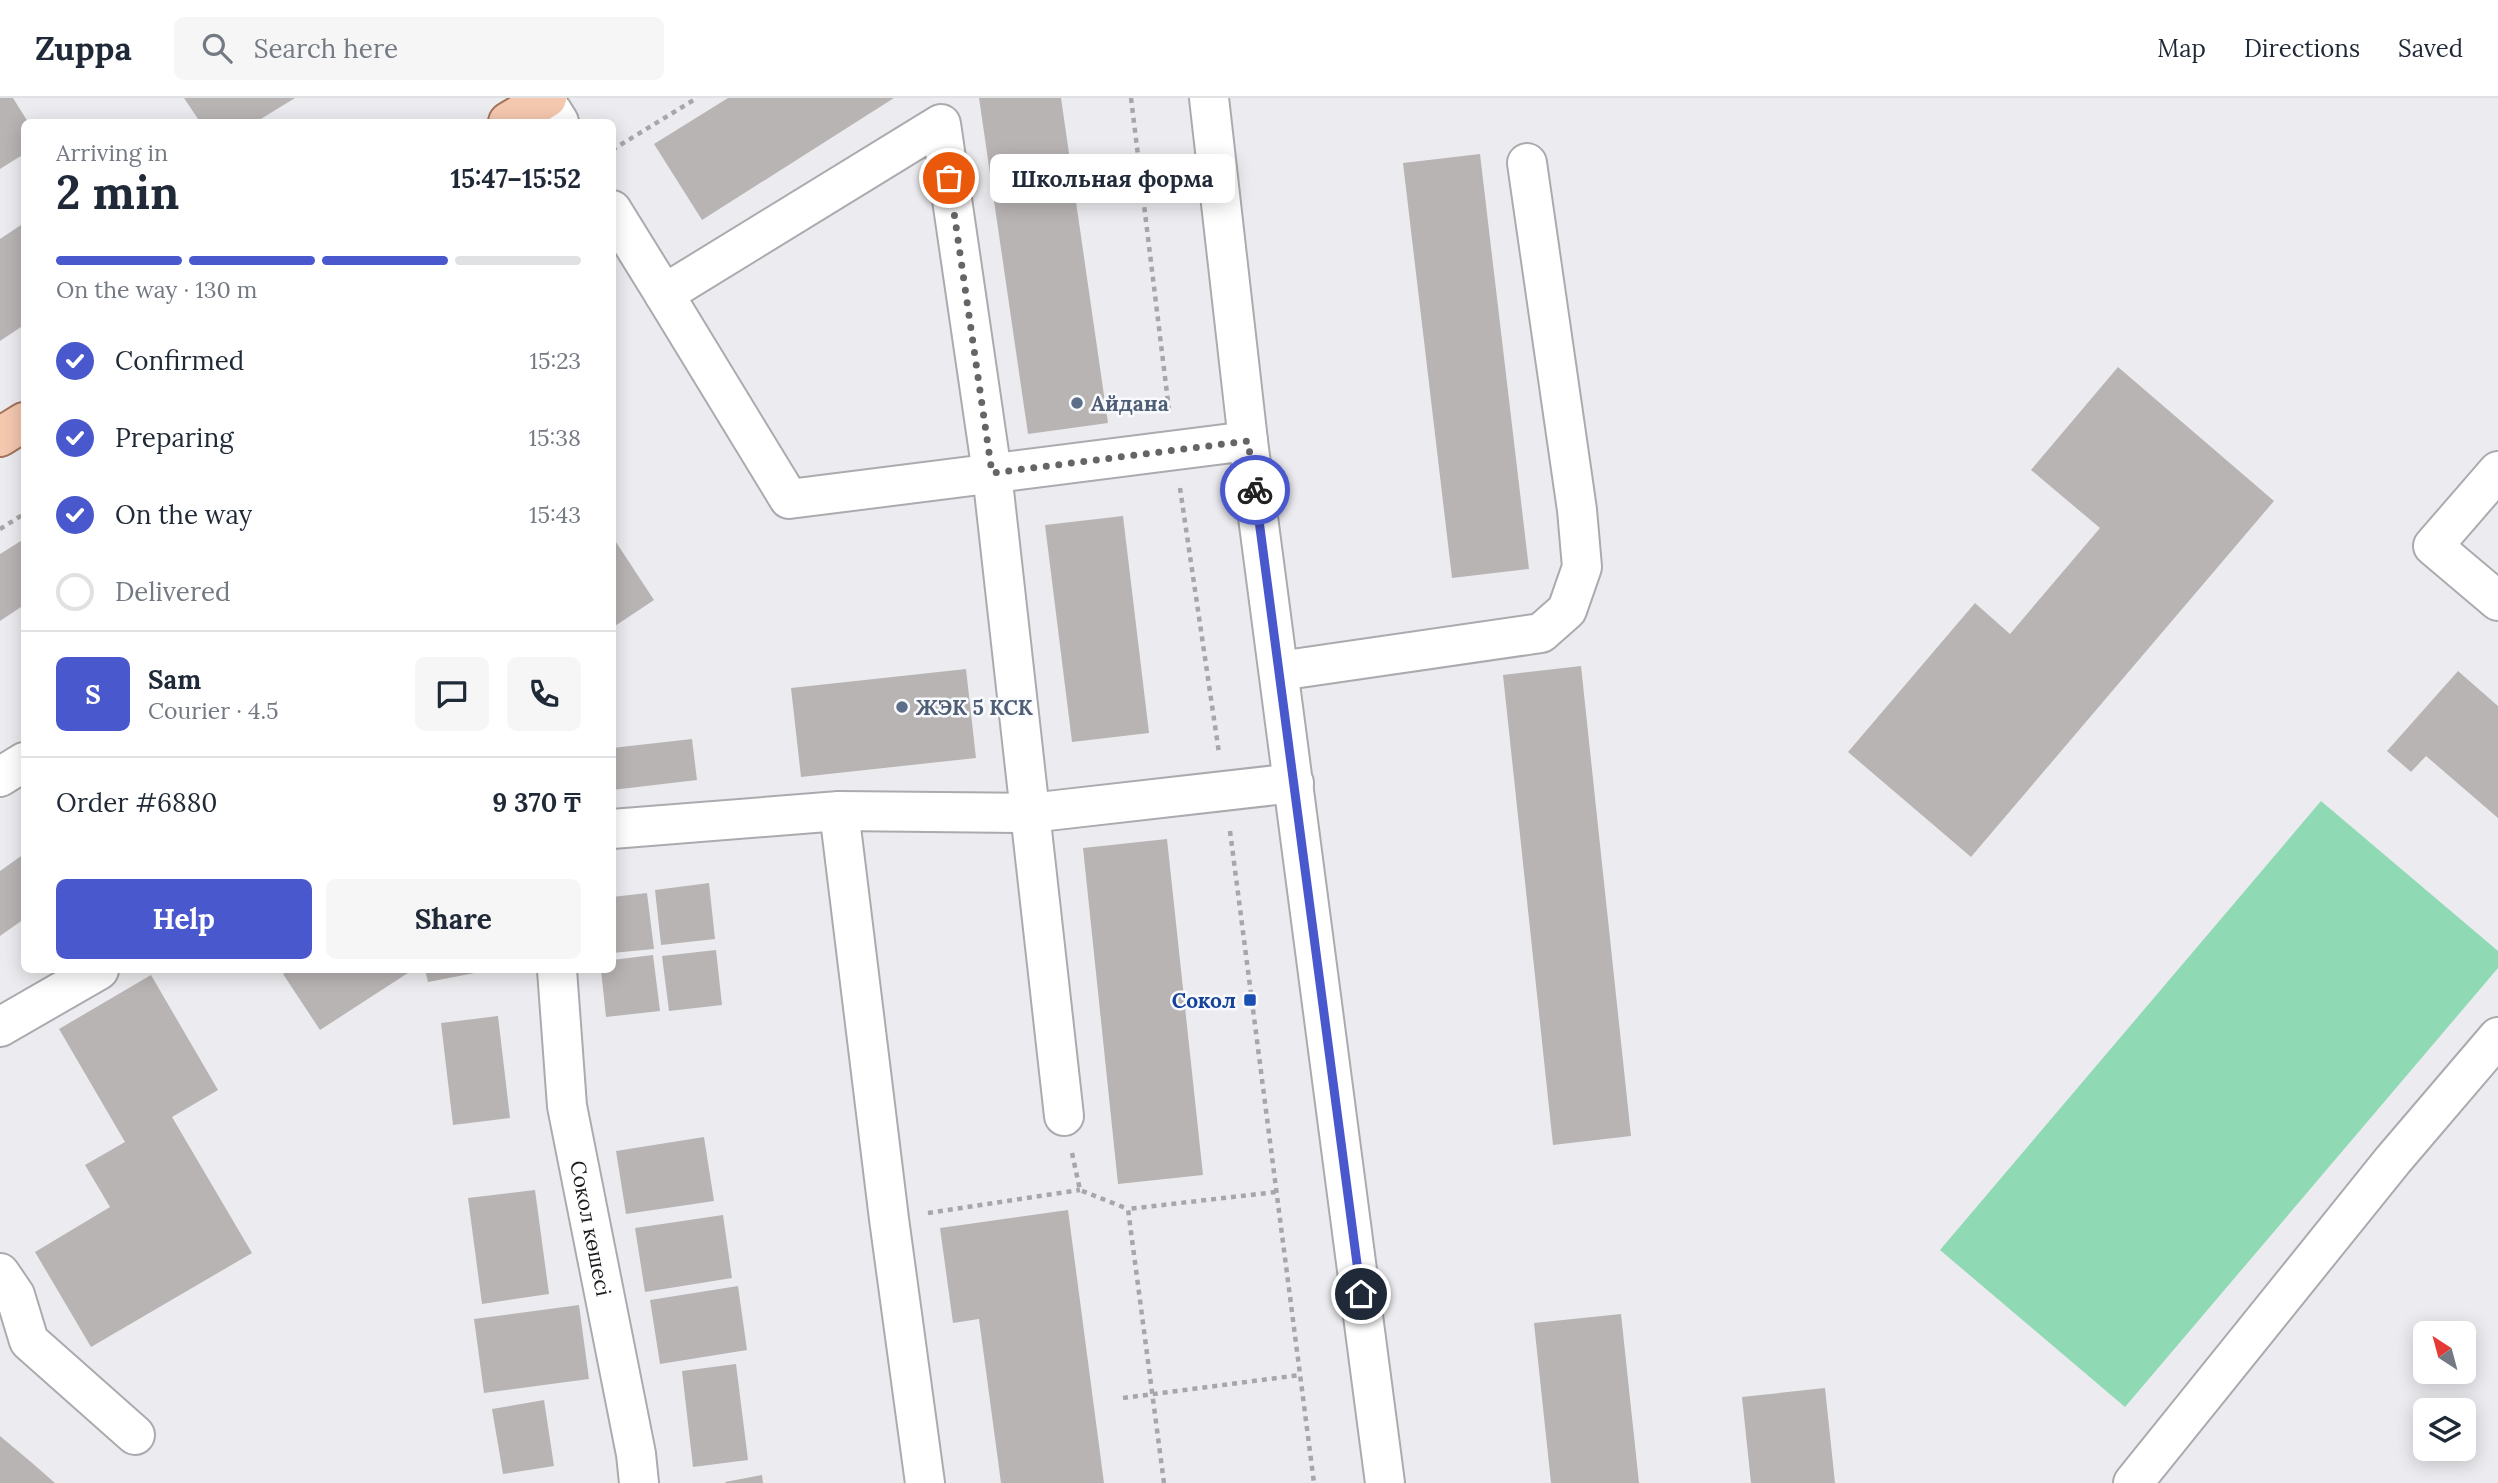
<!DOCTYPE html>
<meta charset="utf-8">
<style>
:root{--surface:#fff;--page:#f6f6f7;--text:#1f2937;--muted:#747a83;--line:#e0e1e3;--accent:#4958cd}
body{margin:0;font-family:Lora,serif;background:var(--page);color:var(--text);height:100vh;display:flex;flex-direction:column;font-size:26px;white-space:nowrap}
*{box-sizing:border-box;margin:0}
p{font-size:23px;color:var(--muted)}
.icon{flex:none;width:38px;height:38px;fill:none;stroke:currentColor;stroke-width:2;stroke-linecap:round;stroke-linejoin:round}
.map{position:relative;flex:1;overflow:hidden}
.sheet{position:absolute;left:21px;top:21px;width:595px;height:854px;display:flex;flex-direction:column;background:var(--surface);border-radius:10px;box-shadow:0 4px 18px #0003}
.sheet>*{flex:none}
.needle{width:46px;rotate:324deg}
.controls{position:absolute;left:2413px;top:1223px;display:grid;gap:14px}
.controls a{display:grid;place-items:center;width:63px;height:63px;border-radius:10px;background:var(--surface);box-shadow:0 4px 18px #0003;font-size:35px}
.pin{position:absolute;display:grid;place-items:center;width:60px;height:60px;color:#fff;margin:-30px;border:4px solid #fff;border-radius:50%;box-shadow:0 2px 7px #0007}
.courier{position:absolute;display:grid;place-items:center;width:70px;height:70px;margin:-35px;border:5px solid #4958cd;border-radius:50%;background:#fff;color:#222;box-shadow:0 2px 9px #0007}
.bubble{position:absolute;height:49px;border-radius:10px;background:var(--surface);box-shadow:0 4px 18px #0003;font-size:23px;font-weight:700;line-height:49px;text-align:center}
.summary em{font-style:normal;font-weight:700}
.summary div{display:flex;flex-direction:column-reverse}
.summary{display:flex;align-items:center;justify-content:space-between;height:119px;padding:0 35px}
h1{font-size:46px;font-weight:700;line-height:52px}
.bar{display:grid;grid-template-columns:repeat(4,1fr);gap:10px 7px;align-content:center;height:84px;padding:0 35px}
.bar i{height:9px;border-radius:5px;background:var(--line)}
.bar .on{background:var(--accent)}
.bar p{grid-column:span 4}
.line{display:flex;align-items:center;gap:18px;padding:0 35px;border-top:2px solid var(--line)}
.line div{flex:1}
.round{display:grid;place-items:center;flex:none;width:74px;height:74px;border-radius:10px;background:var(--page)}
ol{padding:0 35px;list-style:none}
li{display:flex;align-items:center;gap:21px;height:77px}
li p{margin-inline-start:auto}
li .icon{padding:7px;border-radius:50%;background:var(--accent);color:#fff;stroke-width:4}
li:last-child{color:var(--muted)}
li i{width:38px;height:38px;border:4px solid var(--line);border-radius:50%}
.action{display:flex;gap:14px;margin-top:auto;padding:14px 35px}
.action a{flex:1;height:80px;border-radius:10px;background:var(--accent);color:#fff;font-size:28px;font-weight:700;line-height:80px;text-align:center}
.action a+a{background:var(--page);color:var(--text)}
header{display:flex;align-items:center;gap:42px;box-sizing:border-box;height:98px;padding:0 35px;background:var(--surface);border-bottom:2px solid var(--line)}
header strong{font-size:33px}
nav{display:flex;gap:38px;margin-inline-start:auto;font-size:24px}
.search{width:490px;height:63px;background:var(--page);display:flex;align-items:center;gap:18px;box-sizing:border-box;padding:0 24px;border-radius:10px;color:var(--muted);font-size:26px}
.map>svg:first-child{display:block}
.green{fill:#8fd9b4}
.building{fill:#b8b4b3}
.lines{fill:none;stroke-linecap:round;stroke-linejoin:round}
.minor-casing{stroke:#aaabae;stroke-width:42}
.major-casing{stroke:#a3735a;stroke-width:42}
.path{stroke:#a7a7aa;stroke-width:4.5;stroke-dasharray:5 5;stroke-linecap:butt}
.minor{stroke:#fff;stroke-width:38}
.major{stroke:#f4c7af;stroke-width:38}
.done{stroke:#656568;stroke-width:7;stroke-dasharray:0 12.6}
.route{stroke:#4958cd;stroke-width:9}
.service-dot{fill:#5c6f8a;stroke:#f9fafd;stroke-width:2.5}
.transit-dot{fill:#1a4fb4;stroke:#f9fafd;stroke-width:2.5}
.labels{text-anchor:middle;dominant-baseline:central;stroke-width:5;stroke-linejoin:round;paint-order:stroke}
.service-label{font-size:21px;font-weight:bold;fill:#4e5e75;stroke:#f9fafd;text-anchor:start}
.transit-label{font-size:21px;font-weight:bold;fill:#164399;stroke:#f9fafd;text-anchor:end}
.street-label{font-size:21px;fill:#1c1d1e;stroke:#f9fafd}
</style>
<header>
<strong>Zuppa</strong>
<div class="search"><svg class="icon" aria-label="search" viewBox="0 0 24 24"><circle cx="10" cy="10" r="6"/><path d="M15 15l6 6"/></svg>Search here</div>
<nav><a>Map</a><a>Directions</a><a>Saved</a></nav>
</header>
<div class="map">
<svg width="2498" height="1385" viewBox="0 0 2498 1385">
<rect width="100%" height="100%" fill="#ececf0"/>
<path class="green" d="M 2321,703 L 2498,853 L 2498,870 L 2125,1309 L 1940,1152 Z"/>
<path class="building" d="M 0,0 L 13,0 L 28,24 L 24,24 L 24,56 L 0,71 Z
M 184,0 L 295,0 L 256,24 L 200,24 Z
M 728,0 L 894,0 L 702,122 L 654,46 Z
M 979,0 L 1061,0 L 1108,325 L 1028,336 Z
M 1480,56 L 1529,471 L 1452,480 L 1403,65 Z
M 24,125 L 24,227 L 0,243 L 0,141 Z
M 2118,269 L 2274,403 L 1971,759 L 1848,654 L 1975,505 L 2010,536 L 2100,430 L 2031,372 Z
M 1123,418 L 1149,635 L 1072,644 L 1045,427 Z
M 612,438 L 654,502 L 612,530 Z
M 24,441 L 24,507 L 0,523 L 0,456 Z
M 1581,568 L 1631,1038 L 1553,1047 L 1503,577 Z
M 966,571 L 976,660 L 801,679 L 791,590 Z
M 2458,573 L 2498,608 L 2498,720 L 2426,658 L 2411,674 L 2387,653 Z
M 692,641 L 697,682 L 612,692 L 612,650 Z
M 1167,741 L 1203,1077 L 1118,1086 L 1083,750 Z
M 24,756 L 24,821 L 0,838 L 0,773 Z
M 709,785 L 715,841 L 661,847 L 655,792 Z
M 647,795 L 654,851 L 612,855 L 612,799 Z
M 716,852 L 722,907 L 669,913 L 662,858 Z
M 653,857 L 660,913 L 606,919 L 601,872 L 612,872 L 612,862 Z
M 289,872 L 410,872 L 411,873 L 320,932 L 283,876 Z
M 425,872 L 485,872 L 485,873 L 428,884 Z
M 151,877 L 218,992 L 172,1019 L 252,1155 L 91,1249 L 35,1154 L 110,1109 L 85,1067 L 125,1044 L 59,931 Z
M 498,918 L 510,1020 L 453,1027 L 441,925 Z
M 704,1039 L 714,1103 L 626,1116 L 616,1053 Z
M 535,1092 L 549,1196 L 482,1206 L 468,1100 Z
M 1068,1112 L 1104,1385 L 1001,1385 L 979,1221 L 953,1225 L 940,1130 Z
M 723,1117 L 732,1180 L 645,1194 L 635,1130 Z
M 738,1188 L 747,1252 L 660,1266 L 650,1202 Z
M 579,1207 L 589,1281 L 484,1295 L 474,1221 Z
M 1621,1216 L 1639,1385 L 1551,1385 L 1534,1225 Z
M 736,1266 L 748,1362 L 693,1369 L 682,1273 Z
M 1825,1290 L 1835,1385 L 1751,1385 L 1742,1299 Z
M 544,1302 L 554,1368 L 503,1376 L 492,1311 Z
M 0,1338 L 31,1364 L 55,1385 L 0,1385 Z
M 762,1377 L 763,1385 L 726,1385 L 725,1384 Z"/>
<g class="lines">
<g class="minor-casing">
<g id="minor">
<path d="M 544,0 L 559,24"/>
<path d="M 1209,0 L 1248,343 L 1385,1385"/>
<path d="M 612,112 L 664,196 L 941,26 L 992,375 L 1064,1018"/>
<path d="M 664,196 L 789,401 L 1248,343"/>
<path d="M 2498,373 L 2433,448 L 2498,503"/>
<path d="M 1279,573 L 1541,535 L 1567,512 L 1582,469 L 1577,412 L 1527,65"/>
<path d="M 0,679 L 24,664"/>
<path d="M 839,713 L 889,1121 L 925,1385"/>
<path d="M 612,731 L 839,713 L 1030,715 L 1294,685"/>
<path id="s1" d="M 557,872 L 567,1008 L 636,1356 L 639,1385"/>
<path d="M 0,929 L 99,872"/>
<path d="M 0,1175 L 15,1197 L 29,1243 L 135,1337"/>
<path d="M 2133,1385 L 2393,1062 L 2498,939"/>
</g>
</g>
<g class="major-casing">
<path id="major" d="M 508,24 L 547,0
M 0,339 L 24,324"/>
</g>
<path class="path" d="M 1131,0 L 1169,312
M 612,52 L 697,0
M 1180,390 L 1219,655
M 0,431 L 24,416
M 1230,733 L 1314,1385
M 1072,1055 L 1080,1092 L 1128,1111
M 928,1115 L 1080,1092
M 1123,1300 L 1300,1277
M 1164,1385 L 1128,1111 L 1276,1094"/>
<use href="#minor" class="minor"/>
<use href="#major" class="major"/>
</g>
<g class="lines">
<path class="done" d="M 949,80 L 992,375 L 1248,343 L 1255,392"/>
<path class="route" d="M 1255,392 L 1361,1196"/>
</g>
<g class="service-dot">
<circle cx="1077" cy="305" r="7"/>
<circle cx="902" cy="609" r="7"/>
</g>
<rect class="transit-dot" x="1243" y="895" width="14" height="14" rx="3.5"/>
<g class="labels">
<g class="service-label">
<text x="1091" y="305">Айдана</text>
<text x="916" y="609">ЖЭК 5 КСК</text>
</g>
<g class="transit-label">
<text x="1236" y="902">Сокол</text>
</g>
<g class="street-label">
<text stroke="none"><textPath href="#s1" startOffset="261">Сокол көшесі</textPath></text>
</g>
</g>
</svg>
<div class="controls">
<a><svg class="needle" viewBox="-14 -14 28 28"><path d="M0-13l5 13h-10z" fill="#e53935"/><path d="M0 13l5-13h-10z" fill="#747a83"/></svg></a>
<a><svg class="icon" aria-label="layers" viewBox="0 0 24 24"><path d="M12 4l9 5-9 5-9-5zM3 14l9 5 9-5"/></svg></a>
</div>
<div class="pin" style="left:949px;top:80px;background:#ea580c"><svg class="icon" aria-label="bag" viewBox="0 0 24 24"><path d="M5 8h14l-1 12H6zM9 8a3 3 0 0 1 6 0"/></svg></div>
<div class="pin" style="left:1361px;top:1196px;background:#1f2937"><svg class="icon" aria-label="home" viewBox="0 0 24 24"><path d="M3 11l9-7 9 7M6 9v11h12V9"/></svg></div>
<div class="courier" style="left:1255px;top:392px"><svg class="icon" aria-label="bike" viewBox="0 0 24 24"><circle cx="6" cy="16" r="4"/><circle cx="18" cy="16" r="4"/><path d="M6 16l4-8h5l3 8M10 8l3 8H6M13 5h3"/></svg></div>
<div class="bubble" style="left:990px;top:56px;width:245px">Школьная форма</div>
<section class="sheet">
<div class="summary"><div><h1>2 min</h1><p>Arriving in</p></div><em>15:47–15:52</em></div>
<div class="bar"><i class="on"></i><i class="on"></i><i class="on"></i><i></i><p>On the way · 130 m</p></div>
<ol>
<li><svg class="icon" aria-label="check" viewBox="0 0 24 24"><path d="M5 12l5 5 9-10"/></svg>Confirmed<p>15:23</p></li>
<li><svg class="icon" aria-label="check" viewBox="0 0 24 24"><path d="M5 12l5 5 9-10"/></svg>Preparing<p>15:38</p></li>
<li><svg class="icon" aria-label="check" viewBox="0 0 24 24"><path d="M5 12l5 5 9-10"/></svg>On the way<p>15:43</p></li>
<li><i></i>Delivered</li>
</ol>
<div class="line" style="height:126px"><b class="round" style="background:var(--accent);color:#fff">S</b><div><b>Sam</b><p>Courier · 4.5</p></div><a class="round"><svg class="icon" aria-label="chat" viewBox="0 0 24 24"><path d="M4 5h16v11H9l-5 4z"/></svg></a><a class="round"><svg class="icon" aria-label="phone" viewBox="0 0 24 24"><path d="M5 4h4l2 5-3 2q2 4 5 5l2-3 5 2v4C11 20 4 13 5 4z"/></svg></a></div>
<div class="line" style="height:91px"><div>Order #6880</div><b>9 370 ₸</b></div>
<div class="action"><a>Help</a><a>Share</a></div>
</section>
</div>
